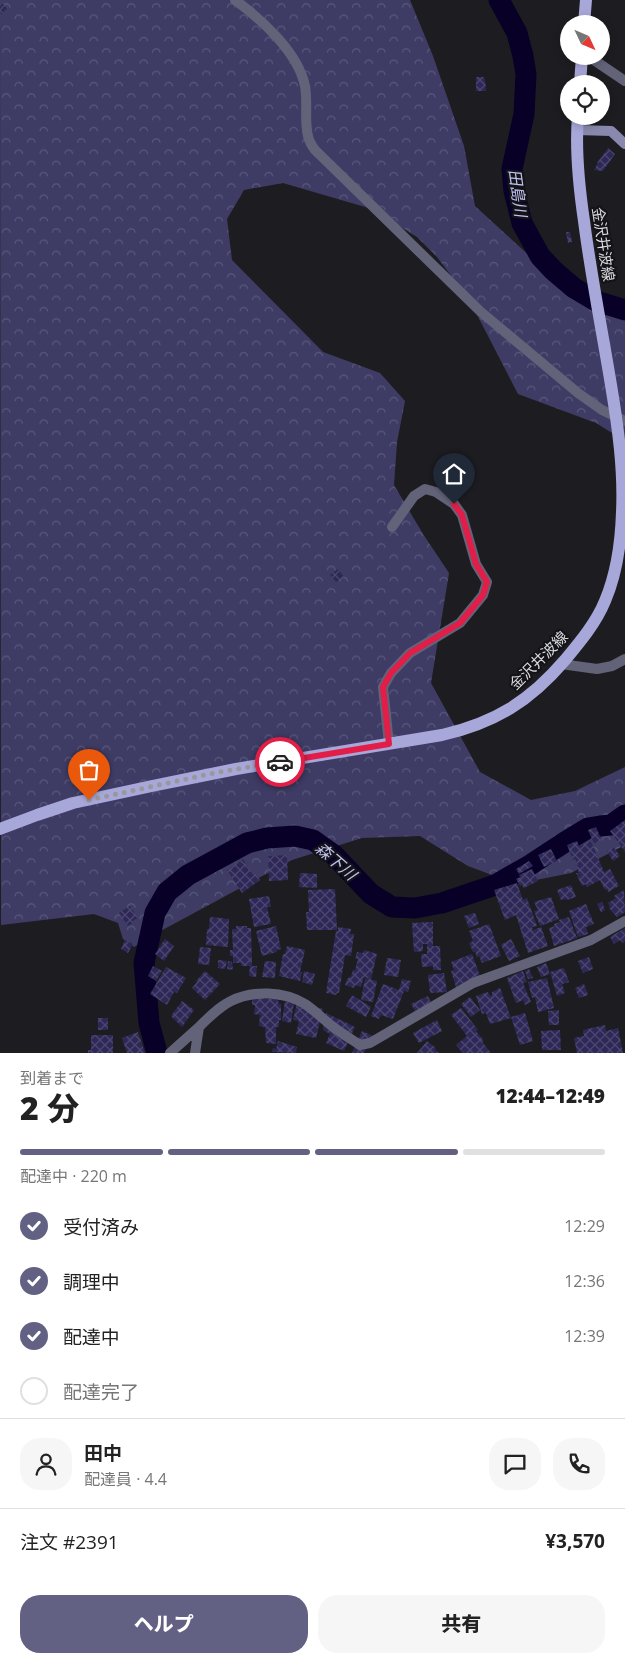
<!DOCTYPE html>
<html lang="ja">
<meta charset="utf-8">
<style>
:root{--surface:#fff;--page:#f6f6f6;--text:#222;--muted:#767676;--line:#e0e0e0;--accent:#626183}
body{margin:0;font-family:"Open Sans","Noto Sans JP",sans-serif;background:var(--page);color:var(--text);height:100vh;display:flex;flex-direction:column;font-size:19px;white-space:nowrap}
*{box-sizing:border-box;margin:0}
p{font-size:16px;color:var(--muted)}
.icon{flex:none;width:28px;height:28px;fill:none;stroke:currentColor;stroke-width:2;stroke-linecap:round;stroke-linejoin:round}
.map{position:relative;height:1053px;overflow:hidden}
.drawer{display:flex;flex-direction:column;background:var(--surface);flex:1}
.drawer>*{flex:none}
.needle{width:32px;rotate:134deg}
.controls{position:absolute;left:560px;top:15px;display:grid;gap:10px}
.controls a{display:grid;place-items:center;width:50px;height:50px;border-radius:50%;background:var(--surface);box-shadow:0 2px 8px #0003;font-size:25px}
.pin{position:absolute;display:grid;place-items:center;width:42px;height:42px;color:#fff;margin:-51px -21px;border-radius:50% 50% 50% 0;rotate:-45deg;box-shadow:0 0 5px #0007}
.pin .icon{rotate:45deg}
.courier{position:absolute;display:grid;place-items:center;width:50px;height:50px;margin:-25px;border:4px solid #e11d48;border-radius:50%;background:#fff;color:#222;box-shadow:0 1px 6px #0007}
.head em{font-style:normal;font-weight:800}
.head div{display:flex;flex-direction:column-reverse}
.head{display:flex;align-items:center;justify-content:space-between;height:85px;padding:0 20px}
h1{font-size:32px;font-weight:800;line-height:38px}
.bar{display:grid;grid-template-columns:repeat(4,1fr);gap:8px 5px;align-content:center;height:60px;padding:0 20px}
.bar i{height:6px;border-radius:4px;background:var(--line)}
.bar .on{background:var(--accent)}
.bar p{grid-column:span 4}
.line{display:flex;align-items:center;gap:12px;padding:0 20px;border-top:1px solid var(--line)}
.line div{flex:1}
.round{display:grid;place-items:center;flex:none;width:52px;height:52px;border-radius:20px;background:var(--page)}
ol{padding:0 20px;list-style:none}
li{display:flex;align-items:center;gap:15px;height:55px}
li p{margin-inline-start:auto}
li .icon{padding:5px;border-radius:50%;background:var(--accent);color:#fff;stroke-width:4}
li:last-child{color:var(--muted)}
li i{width:28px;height:28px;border:2px solid var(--line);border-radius:50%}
.button{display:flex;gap:10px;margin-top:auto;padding:10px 20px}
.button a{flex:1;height:58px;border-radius:20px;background:var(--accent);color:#fff;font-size:20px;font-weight:800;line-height:58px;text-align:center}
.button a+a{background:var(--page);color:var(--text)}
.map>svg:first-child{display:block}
.forest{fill:url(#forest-crowns)}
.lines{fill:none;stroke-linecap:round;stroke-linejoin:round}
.river{stroke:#080027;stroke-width:21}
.building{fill:url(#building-cross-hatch)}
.street{stroke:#626279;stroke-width:10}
.secondary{stroke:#8989af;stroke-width:10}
.primary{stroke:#a8a7d9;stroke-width:12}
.done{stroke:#98989c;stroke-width:5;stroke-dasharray:0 9}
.route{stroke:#e11d48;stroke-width:6}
.labels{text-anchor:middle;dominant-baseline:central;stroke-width:4.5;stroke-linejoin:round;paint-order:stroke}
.street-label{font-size:15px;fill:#dadbde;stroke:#131318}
.water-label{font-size:16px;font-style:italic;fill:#c1c1f1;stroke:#131318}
</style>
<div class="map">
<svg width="625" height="1053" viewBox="0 0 625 1053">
<defs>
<pattern id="forest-crowns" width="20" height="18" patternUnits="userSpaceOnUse" patternTransform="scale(1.25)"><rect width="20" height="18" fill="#3e3c65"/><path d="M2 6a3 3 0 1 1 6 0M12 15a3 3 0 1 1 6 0" fill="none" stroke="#59587b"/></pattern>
<pattern id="building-cross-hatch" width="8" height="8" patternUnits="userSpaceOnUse" patternTransform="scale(1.25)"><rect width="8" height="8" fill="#2d2857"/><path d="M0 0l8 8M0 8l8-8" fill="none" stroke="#4b476f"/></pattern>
</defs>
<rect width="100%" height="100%" fill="#1d1d21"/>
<path class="forest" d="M 0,0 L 410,0 L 433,56 L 464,146 L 475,206 L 558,282 L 625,314 L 625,441 L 596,423 L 518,394 L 470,301 L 437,257 L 417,237 L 372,209 L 283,183 L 244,190 L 227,219 L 232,260 L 323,352 L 380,373 L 405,401 L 397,442 L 394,485 L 423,534 L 449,573 L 431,683 L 480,772 L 531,800 L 575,791 L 625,767 L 625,845 L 571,873 L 516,884 L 468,866 L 420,836 L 362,838 L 292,860 L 155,934 L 134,947 L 123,939 L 118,923 L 94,914 L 1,925 Z"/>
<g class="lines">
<path class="river" d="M 499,0 L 517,33 L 523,56 L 526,74 L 524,114 L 512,169 L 514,191 L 522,223 L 540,256 L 553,270 L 574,288 L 596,301 L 625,310
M 157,1053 L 149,1023 L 144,963 L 155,913 L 167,892 L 188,875 L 247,843 L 267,838 L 295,836 L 313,840 L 334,855 L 371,894 L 392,907 L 415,908 L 442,903 L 495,885 L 530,865 L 565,842 L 588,828 L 600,826 L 611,825 L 625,815"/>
</g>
<path class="building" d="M 3,3 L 8,7 L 1,15 L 0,7 Z
M 476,77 L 484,77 L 484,79 L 485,79 L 486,91 L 476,91 Z
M 608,148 L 615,154 L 603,171 L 594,170 L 598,163 L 597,163 Z
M 566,232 L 570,232 L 572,242 L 568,243 Z
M 338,569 L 344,577 L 336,582 L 330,575 Z
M 625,820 L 625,852 L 610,831 Z
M 596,827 L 602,841 L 594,844 L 588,830 Z
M 577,841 L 579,846 L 591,841 L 604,872 L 610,869 L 619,886 L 608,892 L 607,889 L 605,890 L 600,880 L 587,887 L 586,884 L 582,886 L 576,873 L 579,873 L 576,865 L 578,865 L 575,859 L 573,860 L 567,845 Z
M 613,846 L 620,856 L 613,861 L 607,851 Z
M 551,849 L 557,861 L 544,867 L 538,855 Z
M 287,855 L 288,880 L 269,881 L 268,856 Z
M 243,859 L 252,873 L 255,873 L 260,880 L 242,893 L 227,870 Z
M 529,861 L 533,866 L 519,874 L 516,869 Z
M 532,869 L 538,881 L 524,888 L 522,885 L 520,886 L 516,879 L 520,877 L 519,875 Z
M 300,873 L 317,874 L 317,888 L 299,887 Z
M 517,883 L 523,900 L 527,898 L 537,926 L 532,927 L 533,930 L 541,927 L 548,946 L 528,953 L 516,915 L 505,920 L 494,890 Z
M 571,885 L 576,897 L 567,900 L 566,899 L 561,900 L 557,890 Z
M 335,889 L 337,930 L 307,930 L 306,912 L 309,912 L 308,890 Z
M 624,890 L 625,912 L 617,917 L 609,908 L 610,907 L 608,903 L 616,898 L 614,896 Z
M 269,896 L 271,907 L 267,907 L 271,924 L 254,927 L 249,899 Z
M 551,897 L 559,919 L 540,926 L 534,911 L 538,910 L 534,902 Z
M 602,902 L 605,910 L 601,912 L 597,904 Z
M 586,904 L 594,924 L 586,927 L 588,934 L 578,937 L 569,911 Z
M 130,906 L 138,918 L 131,922 L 132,924 L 128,926 L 119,913 Z
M 475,913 L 479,924 L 469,928 L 464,916 Z
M 210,917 L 229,919 L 228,947 L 206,945 L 207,929 L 209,929 Z
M 569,917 L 577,938 L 554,946 L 549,928 L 555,926 L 554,924 L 560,922 L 559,920 Z
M 433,922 L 433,946 L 440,946 L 441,970 L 433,970 L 433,966 L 422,967 L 421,954 L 427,954 L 427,944 L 423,944 L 423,951 L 414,952 L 412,923 Z
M 489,924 L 501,956 L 482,963 L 479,956 L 477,957 L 475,952 L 473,952 L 469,943 L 473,941 L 469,931 Z
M 236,926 L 247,926 L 247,928 L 251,928 L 252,966 L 250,966 L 257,966 L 256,977 L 249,976 L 250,966 L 241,966 L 241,963 L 233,963 L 233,956 L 230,956 L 230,950 L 233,950 L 232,929 L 236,929 Z
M 276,926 L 281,949 L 277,950 L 277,952 L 262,956 L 256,931 Z
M 338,927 L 351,929 L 350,934 L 354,934 L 351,956 L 345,955 L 339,993 L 337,993 L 336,995 L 326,993 L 336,931 L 338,931 Z
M 625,928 L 625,941 L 623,943 L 620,940 L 614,944 L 610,937 Z
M 165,939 L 174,946 L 164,961 L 155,954 Z
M 511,939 L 520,956 L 509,961 L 501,945 Z
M 125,940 L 133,944 L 128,953 L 121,949 Z
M 287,946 L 305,950 L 300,972 L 302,972 L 300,981 L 279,976 L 283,954 L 285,954 Z
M 200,947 L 211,948 L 209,965 L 198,964 Z
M 364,950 L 377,954 L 371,979 L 364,977 L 361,987 L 355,985 L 354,988 L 345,985 L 347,979 L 351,976 L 353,970 L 355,970 L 358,959 L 355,959 L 357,952 L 363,953 Z
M 472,954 L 480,976 L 456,987 L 451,971 L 454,970 L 451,962 Z
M 589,957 L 593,969 L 583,973 L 578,961 Z
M 387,958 L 401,960 L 398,977 L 384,975 Z
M 218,960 L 227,961 L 225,969 L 218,968 Z
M 228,961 L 232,962 L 233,970 L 227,969 Z
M 265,961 L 276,962 L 275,978 L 262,977 Z
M 546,963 L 550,974 L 541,977 L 537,967 Z
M 153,966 L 162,971 L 156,981 L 148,976 Z
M 166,967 L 186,978 L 177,993 L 174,992 L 167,1005 L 150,994 Z
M 564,968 L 569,982 L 562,984 L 565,993 L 557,996 L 550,972 Z
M 529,969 L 533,978 L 528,979 L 525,971 Z
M 205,971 L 220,984 L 205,1000 L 192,988 L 197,982 L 196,981 Z
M 304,971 L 315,974 L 312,985 L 302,982 Z
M 523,971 L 527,982 L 523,983 L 531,1002 L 525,1005 L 523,1000 L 516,1003 L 507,978 Z
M 444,973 L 447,992 L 430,993 L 428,975 Z
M 365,978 L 377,981 L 373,1002 L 361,1000 Z
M 547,978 L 554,1008 L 538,1012 L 535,997 L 532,998 L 528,982 Z
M 402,979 L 411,981 L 408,992 L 404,991 L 393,1019 L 381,1015 L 379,1019 L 371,1016 L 383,984 L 399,990 Z
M 584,984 L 588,995 L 579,998 L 575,988 Z
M 500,988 L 511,1018 L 490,1024 L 486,1013 L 482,1014 L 476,996 L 488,992 L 490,996 L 492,995 L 492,992 Z
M 252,991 L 264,992 L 264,999 L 273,999 L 281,994 L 281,1000 L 278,1000 L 279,1004 L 281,1004 L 281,1020 L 279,1020 L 279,1027 L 276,1027 L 276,1044 L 266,1043 L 265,1027 L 259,1026 L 260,1015 L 254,1014 L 255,1005 L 252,1005 Z
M 286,994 L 295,996 L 291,1023 L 282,1021 Z
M 352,995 L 371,1007 L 366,1017 L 346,1006 Z
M 428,996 L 431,1003 L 415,1011 L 411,1004 Z
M 470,997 L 480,1010 L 471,1017 L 461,1004 Z
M 182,1001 L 194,1010 L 182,1027 L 171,1016 Z
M 297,1003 L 323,1009 L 316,1038 L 296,1034 L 299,1021 L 293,1020 Z
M 461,1008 L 478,1030 L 476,1031 L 484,1041 L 482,1042 L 491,1053 L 463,1053 L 456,1045 L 467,1036 L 451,1015 Z
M 559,1010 L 559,1025 L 549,1025 L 548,1011 Z
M 326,1013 L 355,1027 L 344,1051 L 326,1043 L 330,1034 L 323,1030 Z
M 525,1013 L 533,1041 L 520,1045 L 511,1017 Z
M 98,1018 L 108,1018 L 108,1030 L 98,1030 Z
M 437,1020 L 442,1031 L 419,1043 L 413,1033 Z
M 605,1025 L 606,1031 L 618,1028 L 623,1053 L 577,1053 L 574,1038 L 584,1036 L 583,1030 Z
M 560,1030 L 561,1050 L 542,1050 L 541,1031 Z
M 362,1031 L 373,1036 L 364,1053 L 352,1053 Z
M 138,1032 L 145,1053 L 127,1053 L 122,1038 Z
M 91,1035 L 113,1035 L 113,1053 L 88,1053 L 88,1050 L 91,1050 Z
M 278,1041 L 297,1047 L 296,1053 L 272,1052 L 273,1048 L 276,1049 Z
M 427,1041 L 436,1048 L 435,1050 L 439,1053 L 417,1053 Z"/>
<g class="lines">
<path class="street" d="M 235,0 C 261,19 298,52 305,86 C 308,102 304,120 308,136 C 309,141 312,146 315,150 L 481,312 L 578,393 L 602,410 L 625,421
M 588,56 L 625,81
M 561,664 L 597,669 L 612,666 L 625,659
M 389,744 L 383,687 L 391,673 L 410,653 L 460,623 L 483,595 L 487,582 L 476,564 L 462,515 L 454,504 L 436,492 L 425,489 L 414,496 L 392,527
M 170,1053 L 199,1027
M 195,1053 L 199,1027 C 209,1017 219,1007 231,1001 C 253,990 284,991 305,1004 C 314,1010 323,1019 332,1026 C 341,1033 351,1039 360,1045 L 370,1043 L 473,983 L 591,940 L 625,921"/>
<path class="secondary" d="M 577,130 L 611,131 L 625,144"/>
<path class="primary" d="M 584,24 L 586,0
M 580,84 L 582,56
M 0,829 L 37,815 L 73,803 L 152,786 L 236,769 L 442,735 C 495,723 530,701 565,660 C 580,642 596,623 605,601 C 617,573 621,542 622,512 C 624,470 618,427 611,385 C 602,330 591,276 584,221 C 579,187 575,151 578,116"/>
</g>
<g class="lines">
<path class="done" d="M 89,800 L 219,772 L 280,762"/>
<path class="route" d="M 280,762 L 389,744 L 383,687 L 391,673 L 410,653 L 460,623 L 483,595 L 487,582 L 476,564 L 462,515 L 454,504"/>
</g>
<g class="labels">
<g class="street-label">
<text transform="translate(604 244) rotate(81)">金沢井波線</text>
<text transform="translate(538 660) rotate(-45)">金沢井波線</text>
</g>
<g class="water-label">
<text transform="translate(518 193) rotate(82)">田島川</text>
<text transform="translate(336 861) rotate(41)">森下川</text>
</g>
</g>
</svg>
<div class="controls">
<a><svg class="needle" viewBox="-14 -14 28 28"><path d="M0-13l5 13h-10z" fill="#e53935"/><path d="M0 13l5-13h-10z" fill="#767676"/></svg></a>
<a><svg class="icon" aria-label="locate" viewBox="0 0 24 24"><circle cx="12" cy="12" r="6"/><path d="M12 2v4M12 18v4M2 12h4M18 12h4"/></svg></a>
</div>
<div class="pin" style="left:89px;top:800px;background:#ea580c"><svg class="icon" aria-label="bag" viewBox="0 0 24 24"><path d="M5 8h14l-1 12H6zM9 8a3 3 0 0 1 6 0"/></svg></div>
<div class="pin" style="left:454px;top:504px;background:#1f2937"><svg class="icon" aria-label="home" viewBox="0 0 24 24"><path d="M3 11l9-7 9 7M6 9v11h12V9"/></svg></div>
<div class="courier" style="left:280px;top:762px"><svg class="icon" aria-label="car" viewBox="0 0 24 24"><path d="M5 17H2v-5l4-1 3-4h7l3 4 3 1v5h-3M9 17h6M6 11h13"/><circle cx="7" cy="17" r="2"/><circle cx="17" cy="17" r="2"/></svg></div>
</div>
<section class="drawer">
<div class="head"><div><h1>2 分</h1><p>到着まで</p></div><em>12:44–12:49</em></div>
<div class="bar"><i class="on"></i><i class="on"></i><i class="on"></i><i></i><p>配達中 · 220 m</p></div>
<ol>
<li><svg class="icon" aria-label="check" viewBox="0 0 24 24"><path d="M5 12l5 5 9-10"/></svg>受付済み<p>12:29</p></li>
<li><svg class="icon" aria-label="check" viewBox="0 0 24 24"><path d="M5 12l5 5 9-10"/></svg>調理中<p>12:36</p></li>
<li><svg class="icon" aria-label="check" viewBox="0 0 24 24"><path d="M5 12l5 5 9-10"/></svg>配達中<p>12:39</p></li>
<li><i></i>配達完了</li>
</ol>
<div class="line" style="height:90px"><a class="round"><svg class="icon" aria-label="person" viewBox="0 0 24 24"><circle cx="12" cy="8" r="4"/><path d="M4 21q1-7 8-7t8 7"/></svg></a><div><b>田中</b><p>配達員 · 4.4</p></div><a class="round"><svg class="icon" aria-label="chat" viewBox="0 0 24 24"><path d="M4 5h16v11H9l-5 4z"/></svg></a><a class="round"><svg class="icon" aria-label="phone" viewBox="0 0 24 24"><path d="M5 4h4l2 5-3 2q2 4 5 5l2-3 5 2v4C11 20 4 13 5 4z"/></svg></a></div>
<div class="line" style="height:65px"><div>注文 #2391</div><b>¥3,570</b></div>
<div class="button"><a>ヘルプ</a><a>共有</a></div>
</section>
